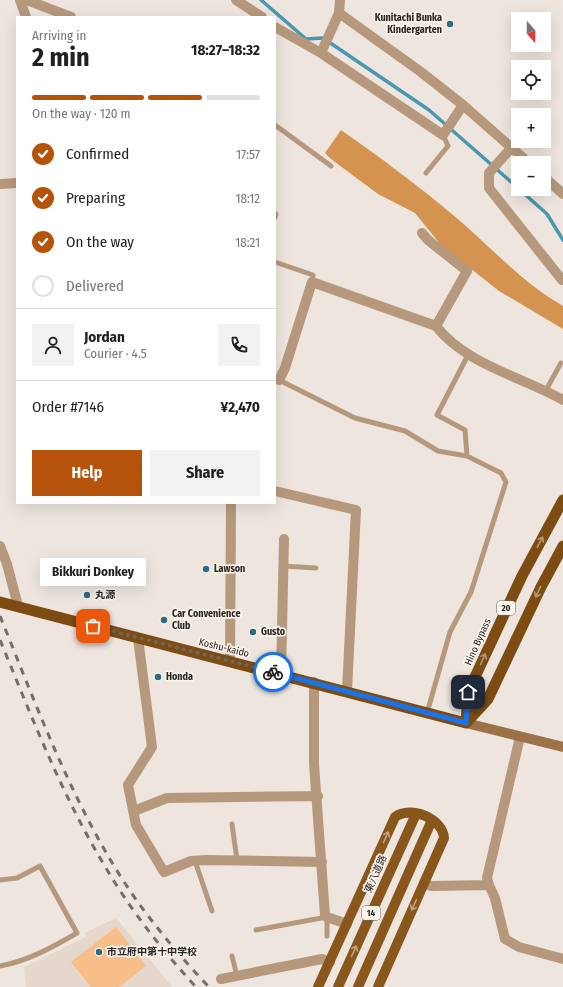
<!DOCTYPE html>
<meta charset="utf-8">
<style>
:root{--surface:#fff;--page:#f2f2f2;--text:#202124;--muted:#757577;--line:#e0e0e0;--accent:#b45309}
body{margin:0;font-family:"Fira Sans Condensed","Noto Sans JP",sans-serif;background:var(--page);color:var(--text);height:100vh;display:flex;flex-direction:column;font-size:15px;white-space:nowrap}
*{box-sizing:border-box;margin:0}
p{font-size:13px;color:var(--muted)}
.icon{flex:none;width:22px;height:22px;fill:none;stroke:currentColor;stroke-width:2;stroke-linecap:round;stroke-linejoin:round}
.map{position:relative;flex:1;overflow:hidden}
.details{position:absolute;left:16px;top:16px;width:260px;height:488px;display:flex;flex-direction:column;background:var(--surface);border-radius:0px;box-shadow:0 4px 16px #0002}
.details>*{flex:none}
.needle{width:26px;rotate:160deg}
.fabs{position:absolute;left:511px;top:12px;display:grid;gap:8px}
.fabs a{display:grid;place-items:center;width:40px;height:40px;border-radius:0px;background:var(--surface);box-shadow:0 4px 16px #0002;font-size:20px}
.pin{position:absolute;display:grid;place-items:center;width:34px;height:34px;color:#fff;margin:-17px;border-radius:8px;box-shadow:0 2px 6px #0006}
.courier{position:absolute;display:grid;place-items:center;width:40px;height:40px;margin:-20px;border:3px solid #1a73e8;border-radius:50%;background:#fff;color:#222;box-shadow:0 1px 5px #0007}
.bubble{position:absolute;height:28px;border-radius:0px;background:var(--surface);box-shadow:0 4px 16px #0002;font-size:13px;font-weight:700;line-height:28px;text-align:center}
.headline em{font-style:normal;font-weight:700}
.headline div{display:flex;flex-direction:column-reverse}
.headline{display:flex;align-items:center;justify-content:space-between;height:68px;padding:0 16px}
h1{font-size:26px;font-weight:700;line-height:30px}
.bar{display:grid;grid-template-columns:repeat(4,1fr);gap:6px 4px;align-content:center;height:48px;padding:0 16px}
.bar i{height:5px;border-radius:3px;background:var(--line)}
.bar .on{background:var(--accent)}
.bar p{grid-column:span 4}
.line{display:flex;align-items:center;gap:10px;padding:0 16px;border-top:1px solid var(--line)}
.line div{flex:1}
.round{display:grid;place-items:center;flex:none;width:42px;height:42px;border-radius:0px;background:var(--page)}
ol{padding:0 16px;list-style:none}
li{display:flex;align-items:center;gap:12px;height:44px}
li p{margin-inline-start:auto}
li .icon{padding:4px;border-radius:50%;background:var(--accent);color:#fff;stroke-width:4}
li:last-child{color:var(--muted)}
li i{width:22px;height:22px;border:2px solid var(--line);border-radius:50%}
.button{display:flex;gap:8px;margin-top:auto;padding:8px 16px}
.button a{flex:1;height:46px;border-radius:0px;background:var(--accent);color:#fff;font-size:16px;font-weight:700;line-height:46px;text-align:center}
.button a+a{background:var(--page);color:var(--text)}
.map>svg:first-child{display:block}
.built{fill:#e5d7cb}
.green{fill:#f7be89}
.forest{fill:#d59350}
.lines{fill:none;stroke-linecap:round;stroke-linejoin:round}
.stream{stroke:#4798b0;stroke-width:3.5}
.service{stroke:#b6997d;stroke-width:5}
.minor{stroke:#b6997d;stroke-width:10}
.secondary{stroke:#9d7249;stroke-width:10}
.primary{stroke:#89561c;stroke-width:10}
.trunk{stroke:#7d4c12;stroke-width:11}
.rail{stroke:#736e6a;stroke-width:3;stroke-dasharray:7 7;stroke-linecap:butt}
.oneway{stroke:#b59774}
.oneway2{stroke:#c2a484}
.done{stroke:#6d6864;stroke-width:4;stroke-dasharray:0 7.2}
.route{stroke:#1a73e8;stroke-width:5}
.poi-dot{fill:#2c6d80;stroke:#faf2eb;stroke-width:1.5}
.labels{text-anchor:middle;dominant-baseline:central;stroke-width:3.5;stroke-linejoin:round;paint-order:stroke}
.shield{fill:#faf2eb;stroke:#67625f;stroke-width:1}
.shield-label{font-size:9px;font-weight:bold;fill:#282523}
.poi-label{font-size:10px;font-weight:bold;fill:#282523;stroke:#faf2eb;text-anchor:start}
.street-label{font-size:10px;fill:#282523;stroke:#faf2eb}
</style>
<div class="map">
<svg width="563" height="987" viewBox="0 0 563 987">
<rect width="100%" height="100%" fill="#ede5de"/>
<path class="built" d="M 116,918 L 172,987 L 26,987 L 24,967 L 86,937 L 85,933 Z"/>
<path class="green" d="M 116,927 L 146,966 L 119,987 L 91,987 L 71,962 Z"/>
<path class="forest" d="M 341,130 C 380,157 417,185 453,215 C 489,245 522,283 563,306 L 563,329 L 499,291 L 441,245 L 415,213 L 378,194 L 331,159 L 325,153 Z"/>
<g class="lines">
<path class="stream" d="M 261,0 L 306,39 L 323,38 L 429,110 L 518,188
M 519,189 L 547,214 L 563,240"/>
<path class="service" d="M 275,125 L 331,166
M 426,173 L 448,146 L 443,135
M 275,213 L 276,214 L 275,218
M 275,262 L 313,275 L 312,282
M 277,381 L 279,380 L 355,418 L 405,431 L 438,451 L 467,456
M 546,390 L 561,363
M 283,566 L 316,568
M 427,713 L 450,632 L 471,592 L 506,482 L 501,473 L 467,456 L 465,430 L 437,415 L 468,355
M 232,824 L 237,860
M 195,861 L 212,911
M 0,880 L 17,878 L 40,866 L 77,933 C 53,947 28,961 0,966
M 256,930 L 327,917 L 327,936
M 232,956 L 237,976"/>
<path class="minor" d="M 20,0 L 26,17
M 27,0 L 71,17
M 236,0 L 262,17
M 339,13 L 421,72 L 463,105
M 275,27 L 321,53 L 443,135 L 463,105 L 529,163
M 321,53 L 339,13 L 340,0
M 512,147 L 489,173 L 489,188 L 562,280
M 544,177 L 563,194
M 0,184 L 17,183
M 422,233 L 428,240 L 467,271 L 436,326
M 279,380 L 285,368 L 312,282 L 436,326 C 465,364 522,377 563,400
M 275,491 L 356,510 L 347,691
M 0,546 L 7,564 L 18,606
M 138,638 L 152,747 L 128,785 L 136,825 L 164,872 L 191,861 L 206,860 L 322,862
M 230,661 L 231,503
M 281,674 L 284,539
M 314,682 L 314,764 L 325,915 L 327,917 L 347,924
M 134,811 L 167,798 L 318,796
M 424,883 L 431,886 L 489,885 L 495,898 L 505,939 L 519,947 L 563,959
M 489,885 L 487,878 L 520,737
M 221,979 L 322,959 L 330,962"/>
<path class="secondary" d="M 466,723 L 563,747"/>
<path class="primary" d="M 318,987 L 395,817 C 411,805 443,819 444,838 L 378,987
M 338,987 L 416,814
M 358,987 L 432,820"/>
<path class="trunk" d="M 0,602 L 466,723
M 466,723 L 468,692 L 522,576 L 563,500
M 466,723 L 488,699 L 541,587 L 563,546"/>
<path class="rail" d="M 0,616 C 39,712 77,816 137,901 C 159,931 183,960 209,987
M 0,640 C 31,715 61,793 103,863 C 129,908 161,949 196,987"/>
</g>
<defs><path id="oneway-shaft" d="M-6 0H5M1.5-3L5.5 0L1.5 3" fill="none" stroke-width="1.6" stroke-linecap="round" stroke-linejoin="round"/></defs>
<g class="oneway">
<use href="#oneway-shaft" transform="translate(540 542) rotate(-62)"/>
<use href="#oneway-shaft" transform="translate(538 592) rotate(115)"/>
<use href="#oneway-shaft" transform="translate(483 659) rotate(-66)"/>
</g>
<g class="oneway2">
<use href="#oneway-shaft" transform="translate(386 837) rotate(-66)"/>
<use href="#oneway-shaft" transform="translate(414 905) rotate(114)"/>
<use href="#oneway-shaft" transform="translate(354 951) rotate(-66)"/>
</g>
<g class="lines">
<path class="done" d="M 93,626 L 273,672"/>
<path class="route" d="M 273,672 L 466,723 L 468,692"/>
</g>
<g class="poi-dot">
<circle cx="450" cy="24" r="4"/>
<circle cx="206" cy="569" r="4"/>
<circle cx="87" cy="595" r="4"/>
<circle cx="164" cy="620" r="4"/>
<circle cx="253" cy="632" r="4"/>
<circle cx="158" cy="677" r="4"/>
<circle cx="99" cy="952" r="4"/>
</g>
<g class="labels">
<g class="shield">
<rect x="497" y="601" width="18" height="14" rx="3"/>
<rect x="362" y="906" width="18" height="14" rx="3"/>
</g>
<g class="shield-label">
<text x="506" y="608">20</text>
<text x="371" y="913">14</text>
</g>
<g class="poi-label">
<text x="442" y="18" text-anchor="end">Kunitachi Bunka<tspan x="442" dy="12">Kindergarten</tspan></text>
<text x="214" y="569">Lawson</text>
<text x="95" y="595">丸源</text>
<text x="172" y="614">Car Convenience<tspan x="172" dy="12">Club</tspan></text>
<text x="261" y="632">Gusto</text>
<text x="166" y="677">Honda</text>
<text x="107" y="952">市立府中第十中学校</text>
</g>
<g class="street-label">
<text transform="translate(478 642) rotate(-66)">Hino Bypass</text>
<text transform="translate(224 648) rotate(14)">Koshu-kaido</text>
<text transform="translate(376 874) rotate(-66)">東八道路</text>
</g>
</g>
</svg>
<div class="fabs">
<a><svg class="needle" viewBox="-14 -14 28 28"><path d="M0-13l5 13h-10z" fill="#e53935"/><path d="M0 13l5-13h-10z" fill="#757577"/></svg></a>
<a><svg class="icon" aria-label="locate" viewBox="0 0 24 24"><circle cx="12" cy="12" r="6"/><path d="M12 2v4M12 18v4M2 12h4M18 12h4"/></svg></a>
<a>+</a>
<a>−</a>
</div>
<div class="pin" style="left:93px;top:626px;background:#ea580c"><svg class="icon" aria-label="bag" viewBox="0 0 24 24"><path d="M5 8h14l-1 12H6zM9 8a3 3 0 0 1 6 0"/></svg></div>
<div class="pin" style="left:468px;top:692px;background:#1f2937"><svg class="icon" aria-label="home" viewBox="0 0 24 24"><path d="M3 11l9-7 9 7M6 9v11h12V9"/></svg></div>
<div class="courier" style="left:273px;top:672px"><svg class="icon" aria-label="bike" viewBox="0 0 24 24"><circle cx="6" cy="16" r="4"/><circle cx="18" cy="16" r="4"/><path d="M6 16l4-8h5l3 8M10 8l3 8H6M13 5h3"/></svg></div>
<div class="bubble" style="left:40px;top:558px;width:106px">Bikkuri Donkey</div>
<section class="details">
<div class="headline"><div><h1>2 min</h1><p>Arriving in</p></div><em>18:27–18:32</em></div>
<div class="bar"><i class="on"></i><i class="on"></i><i class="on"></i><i></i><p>On the way · 120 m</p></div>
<ol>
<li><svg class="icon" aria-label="check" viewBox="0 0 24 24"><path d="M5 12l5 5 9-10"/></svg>Confirmed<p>17:57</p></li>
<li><svg class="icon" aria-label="check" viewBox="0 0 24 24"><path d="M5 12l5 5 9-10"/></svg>Preparing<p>18:12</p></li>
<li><svg class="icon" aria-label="check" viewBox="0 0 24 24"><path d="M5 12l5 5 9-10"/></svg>On the way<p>18:21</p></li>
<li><i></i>Delivered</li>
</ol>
<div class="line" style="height:72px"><a class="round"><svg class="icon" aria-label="person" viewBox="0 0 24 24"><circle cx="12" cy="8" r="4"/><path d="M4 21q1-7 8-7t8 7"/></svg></a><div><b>Jordan</b><p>Courier · 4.5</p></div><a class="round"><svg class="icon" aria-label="phone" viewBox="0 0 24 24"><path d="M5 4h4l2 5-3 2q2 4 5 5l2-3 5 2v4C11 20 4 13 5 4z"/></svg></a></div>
<div class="line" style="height:52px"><div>Order #7146</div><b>¥2,470</b></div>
<div class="button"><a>Help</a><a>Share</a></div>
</section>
</div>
